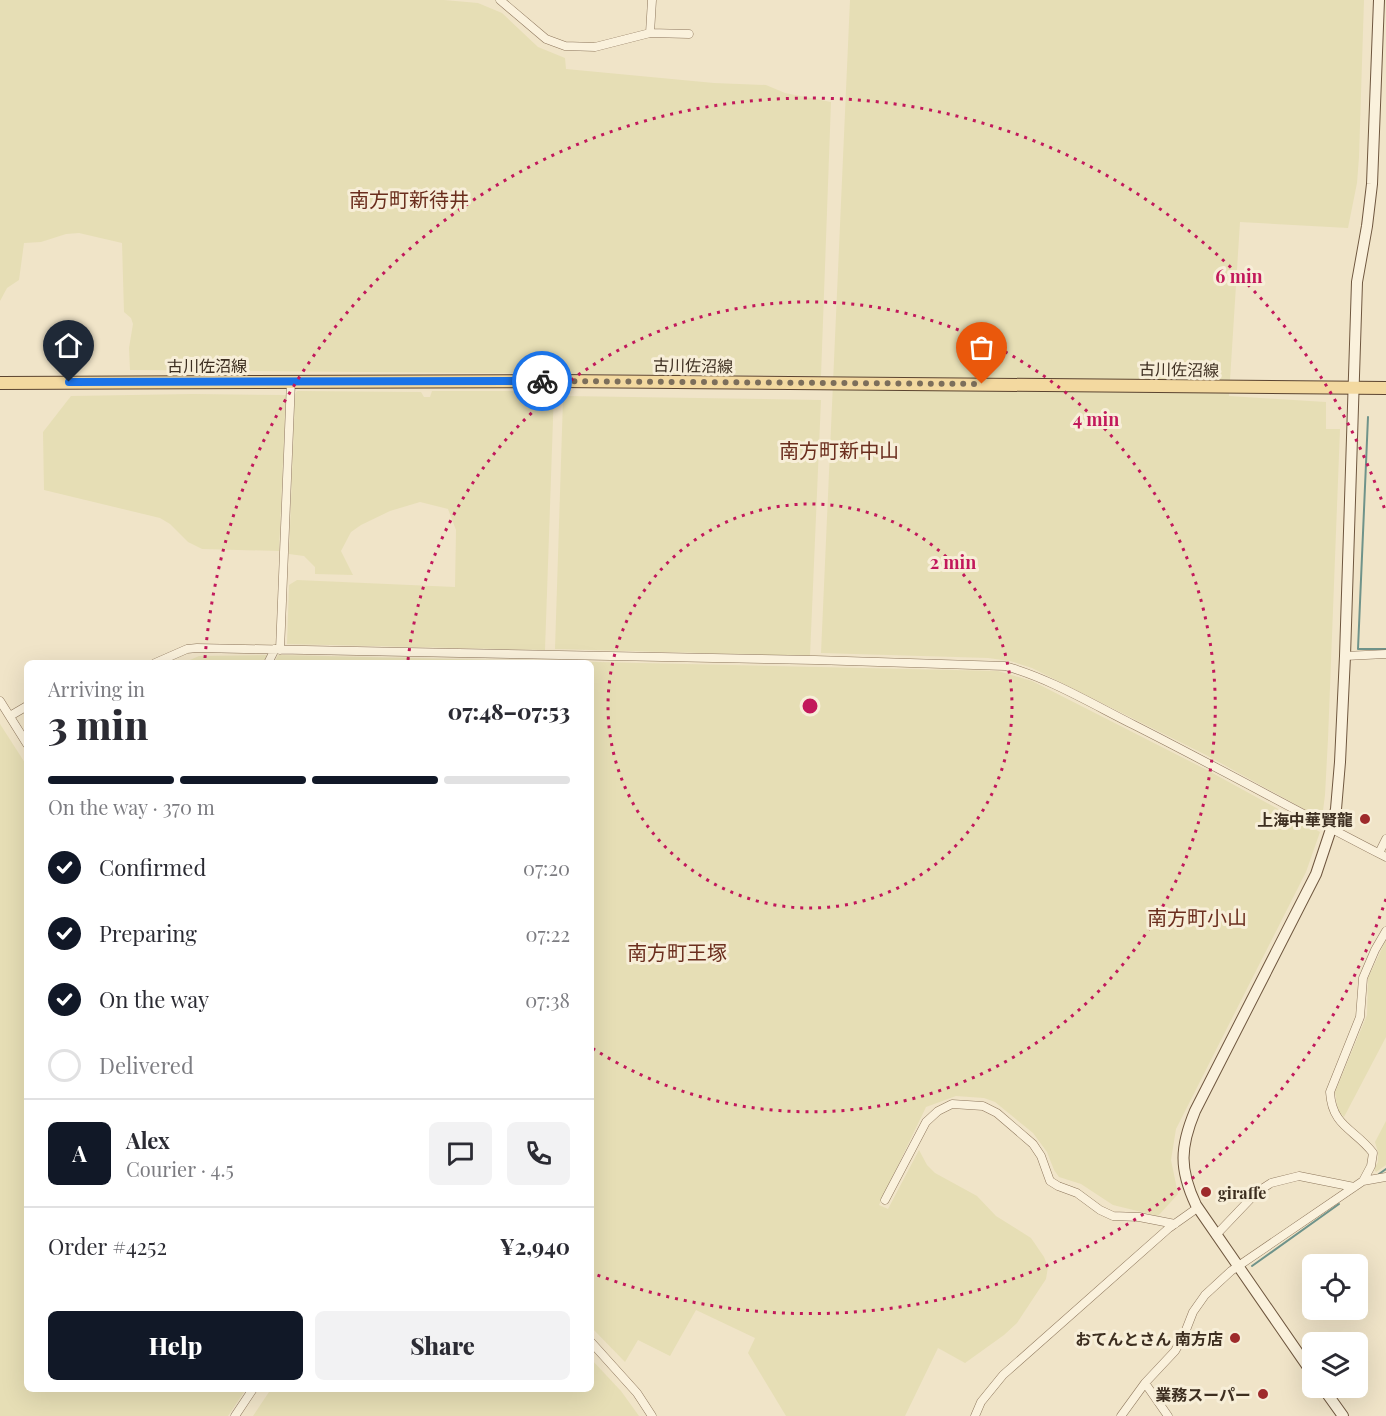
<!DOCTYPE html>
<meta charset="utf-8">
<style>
:root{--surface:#fff;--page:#f2f2f3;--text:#2b2b33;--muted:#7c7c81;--line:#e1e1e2;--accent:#111827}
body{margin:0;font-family:"Playfair Display","Noto Sans JP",serif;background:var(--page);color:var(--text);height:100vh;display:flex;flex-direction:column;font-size:22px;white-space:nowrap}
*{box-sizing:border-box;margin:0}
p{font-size:20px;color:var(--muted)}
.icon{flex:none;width:33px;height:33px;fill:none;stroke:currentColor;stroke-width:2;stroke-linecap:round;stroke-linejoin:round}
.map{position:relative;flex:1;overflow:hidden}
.sheet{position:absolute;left:24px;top:660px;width:570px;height:732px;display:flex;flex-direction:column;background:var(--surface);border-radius:9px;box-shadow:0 6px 24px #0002}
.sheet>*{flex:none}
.controls{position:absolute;left:1302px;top:1254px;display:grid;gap:12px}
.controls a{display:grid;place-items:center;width:66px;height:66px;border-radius:9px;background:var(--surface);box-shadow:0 6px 24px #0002;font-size:30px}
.pin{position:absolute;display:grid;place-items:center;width:51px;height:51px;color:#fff;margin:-62px -26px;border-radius:50% 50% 50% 0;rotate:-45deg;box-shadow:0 0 6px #0007}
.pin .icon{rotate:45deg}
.courier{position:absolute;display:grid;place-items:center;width:60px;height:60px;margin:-30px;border:4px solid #1a73e8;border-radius:50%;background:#fff;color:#222;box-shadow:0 2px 8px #0007}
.summary em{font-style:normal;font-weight:800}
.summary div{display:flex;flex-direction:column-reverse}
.summary{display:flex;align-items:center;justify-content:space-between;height:102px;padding:0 24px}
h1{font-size:39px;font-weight:800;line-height:45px}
.bar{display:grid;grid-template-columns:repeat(4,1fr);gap:9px 6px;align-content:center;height:72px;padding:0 24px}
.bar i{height:8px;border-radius:4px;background:var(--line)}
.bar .active{background:var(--accent)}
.bar p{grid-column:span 4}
.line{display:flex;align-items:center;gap:15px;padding:0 24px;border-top:2px solid var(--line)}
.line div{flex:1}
.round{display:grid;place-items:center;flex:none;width:63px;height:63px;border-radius:9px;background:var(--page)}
ol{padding:0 24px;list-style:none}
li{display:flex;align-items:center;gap:18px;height:66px}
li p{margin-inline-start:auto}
li .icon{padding:6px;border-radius:50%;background:var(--accent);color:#fff;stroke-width:4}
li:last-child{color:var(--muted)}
li i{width:33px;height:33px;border:3px solid var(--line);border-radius:50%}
.action{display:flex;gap:12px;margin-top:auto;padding:12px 24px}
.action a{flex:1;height:69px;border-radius:9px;background:var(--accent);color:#fff;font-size:24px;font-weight:800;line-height:69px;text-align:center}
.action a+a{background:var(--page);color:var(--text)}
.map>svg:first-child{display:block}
.farmland{fill:#e6deb5}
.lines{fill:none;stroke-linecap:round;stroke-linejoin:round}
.stream{stroke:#6f938a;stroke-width:2}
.street-casing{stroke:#8d765c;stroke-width:9}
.secondary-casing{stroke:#6f573f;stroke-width:12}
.primary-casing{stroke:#5b4430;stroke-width:14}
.street{stroke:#faf1dc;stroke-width:8}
.secondary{stroke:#faf1dc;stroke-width:10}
.primary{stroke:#f3d9a0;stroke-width:12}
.done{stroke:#7c6e5b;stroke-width:6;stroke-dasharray:0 10.8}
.route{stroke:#1a73e8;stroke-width:8}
.ring{fill:none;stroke:#c2185b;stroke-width:3;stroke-dasharray:3 6}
.poi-dot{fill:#9e2a2b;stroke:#f7eed8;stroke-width:2}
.labels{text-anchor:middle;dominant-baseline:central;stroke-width:6;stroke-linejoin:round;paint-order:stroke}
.street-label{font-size:16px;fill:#3d2e20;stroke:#f7eed8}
.poi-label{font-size:16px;font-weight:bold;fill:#3d2e20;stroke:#f7eed8;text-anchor:end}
.quarter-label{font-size:20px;fill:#6b2e1e;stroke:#f7eed8}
.centre{fill:#c2185b;stroke:#f7eed8;stroke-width:3}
.ring-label{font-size:18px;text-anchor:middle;font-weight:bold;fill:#c2185b;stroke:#f7eed8;stroke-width:6;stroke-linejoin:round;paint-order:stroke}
</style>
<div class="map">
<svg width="1386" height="1416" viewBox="0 0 1386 1416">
<rect width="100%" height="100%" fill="#f0e4c8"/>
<path class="farmland" d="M 0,0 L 444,0 L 478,3 L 502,13 L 538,47 L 565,58 L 566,69 L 714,83 L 766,85 L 785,93 L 831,102 L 821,376 L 130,370 L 129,348 L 133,324 L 131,318 L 124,312 L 122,243 L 79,233 L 66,234 L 41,242 L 24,243 L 19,280 L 7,288 L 0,301 Z
M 850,0 L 1364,0 L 1359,157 L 1357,183 L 1348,228 L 1240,222 L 1229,396 L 1326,402 L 1326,429 L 1340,429 L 1328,739 L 1325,795 L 1322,819 L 1206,755 L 1032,668 L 1010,661 L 988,658 L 821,653 Z
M 297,391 L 421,392 L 424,397 L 430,397 L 432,391 L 554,391 L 545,650 L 287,644 L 289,585 L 297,580 L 455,587 L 456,530 L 448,509 L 420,502 L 390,511 L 361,525 L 351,532 L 341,551 L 353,575 L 315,574 L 315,567 L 304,556 L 289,554 L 295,394 Z
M 193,394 L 286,395 L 279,551 L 202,549 L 188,542 L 170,524 L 160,518 L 44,490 L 43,432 L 71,396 Z
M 566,396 L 821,400 L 810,656 L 555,649 L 563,399 Z
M 267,655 L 263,663 L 183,663 L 199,656 Z
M 278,655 L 998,671 L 1032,681 L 1207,770 L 1320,832 L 1306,872 L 1176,1129 L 1171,1160 L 1178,1194 L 1158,1216 L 1113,1205 L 1081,1184 L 1059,1177 L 1054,1170 L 1047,1152 L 1033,1133 L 995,1102 L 984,1098 L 956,1096 L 926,1107 L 879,1205 L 888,1209 L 919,1150 L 927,1165 L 935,1173 L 977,1196 L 996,1216 L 1031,1238 L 1044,1257 L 1048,1267 L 1046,1279 L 1017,1323 L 1004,1335 L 965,1363 L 938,1348 L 905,1416 L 786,1416 L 748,1353 L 755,1338 L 696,1310 L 670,1356 L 638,1340 L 625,1362 L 591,1327 L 591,663 L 274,663 Z
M 0,724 L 27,766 L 27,1389 L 246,1389 L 228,1416 L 0,1416 Z
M 1386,940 L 1386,1037 L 1344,1117 L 1338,1112 L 1335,1092 L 1367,1015 L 1368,978 Z
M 1386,1121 L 1386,1165 L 1376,1172 L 1374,1169 L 1378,1162 L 1378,1152 L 1375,1142 Z
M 591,1359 L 621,1391 L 639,1416 L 253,1416 L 271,1389 L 591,1389 Z"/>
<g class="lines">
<path class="stream" d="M 1368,417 L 1358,649 L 1386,649
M 1379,1174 L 1386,1169
M 1252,1266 L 1339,1204"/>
<g class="street-casing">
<path id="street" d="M 500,0 L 546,39 L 565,46 L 595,47 L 650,33 L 689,34
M 650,33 L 652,0
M 280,650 L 291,381
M 1345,656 L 1386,654
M 155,663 L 187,649 L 197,648 L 815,660 L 1005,666 C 1051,679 1092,704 1134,725 C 1219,768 1302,814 1386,857
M 268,663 L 275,649
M 0,701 L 27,744
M 10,716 L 27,706
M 1379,853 L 1386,839
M 1363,1181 L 1386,1177
M 885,1200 L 926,1122 L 938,1111 L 952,1104 L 983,1106 L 997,1113 L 1033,1144 L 1041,1156 L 1050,1181 L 1058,1186 L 1077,1193 L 1100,1210 L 1113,1216 L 1139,1217 L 1175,1224
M 1216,1235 L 1257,1192 L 1271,1183 L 1299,1176 L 1354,1187
M 591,1342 L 637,1393 L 652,1416
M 1145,1383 L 1168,1416
M 235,1416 L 253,1389
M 975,1416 L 981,1402 L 1003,1375 L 1169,1228 L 1193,1211
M 1121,1416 L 1145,1383 L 1175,1351 L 1184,1335 L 1193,1312 L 1205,1295 L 1231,1271 L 1363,1181 L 1371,1166 L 1373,1153 C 1355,1129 1332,1127 1330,1092 L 1360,1017 L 1363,978 L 1375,950 L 1386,931"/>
</g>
<g class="secondary-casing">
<path id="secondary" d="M 1312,1373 L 1196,1205 C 1179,1169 1180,1147 1195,1111 L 1316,874 L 1331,829 L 1336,809 L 1340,762 L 1345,656 L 1357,282 L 1367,226 L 1372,184 L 1379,0
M 1323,1388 L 1343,1416"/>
</g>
<g class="primary-casing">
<path id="primary" d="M 0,383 L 558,381 L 1386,388"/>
</g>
<use href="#street" class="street"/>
<use href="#secondary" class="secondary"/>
<use href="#primary" class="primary"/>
</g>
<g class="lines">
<path class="done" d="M 542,381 L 982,384"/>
<path class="route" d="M 69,382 L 542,381"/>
</g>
<g class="ring">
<circle cx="810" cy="706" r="202"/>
<path d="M408 660A405 405 0 1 1 592 1048"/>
<path d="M1386 899A607 607 0 0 1 592 1273M205 658A607 607 0 0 1 1386 513"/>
</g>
<g class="poi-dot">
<circle cx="1365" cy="819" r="6"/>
<circle cx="1206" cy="1192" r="6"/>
<circle cx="1235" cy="1338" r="6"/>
<circle cx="1263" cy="1394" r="6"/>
</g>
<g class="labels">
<g class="street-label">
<text x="207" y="365">古川佐沼線</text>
<text transform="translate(693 365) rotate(1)">古川佐沼線</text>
<text transform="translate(1179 369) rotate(1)">古川佐沼線</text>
</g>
<g class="poi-label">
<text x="1353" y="819">上海中華賢龍</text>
<text x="1218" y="1192" text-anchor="start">giraffe</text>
<text x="1223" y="1338">おてんとさん 南方店</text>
<text x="1251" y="1394">業務スーパー</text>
</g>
<g class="quarter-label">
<text x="409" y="198">南方町新待井</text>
<text x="839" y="449">南方町新中山</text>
<text x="1197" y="916">南方町小山</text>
<text x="677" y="951">南方町王塚</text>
</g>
</g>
<circle cx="810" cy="706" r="9" class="centre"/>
<g class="ring-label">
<text x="1239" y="283">6 min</text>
<text x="1096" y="426">4 min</text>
<text x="953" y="569">2 min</text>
</g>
</svg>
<div class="controls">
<a><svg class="icon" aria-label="locate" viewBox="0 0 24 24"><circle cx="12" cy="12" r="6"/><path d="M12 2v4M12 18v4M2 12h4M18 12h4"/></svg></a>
<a><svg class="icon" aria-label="layers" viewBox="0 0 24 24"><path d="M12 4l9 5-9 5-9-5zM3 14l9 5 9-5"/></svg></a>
</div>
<div class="pin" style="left:982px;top:384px;background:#ea580c"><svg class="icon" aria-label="bag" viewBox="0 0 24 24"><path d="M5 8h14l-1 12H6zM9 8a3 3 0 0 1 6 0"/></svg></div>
<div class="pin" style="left:69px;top:382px;background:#1f2937"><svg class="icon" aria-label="home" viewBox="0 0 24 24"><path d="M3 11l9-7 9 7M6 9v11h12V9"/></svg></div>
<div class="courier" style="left:542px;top:381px"><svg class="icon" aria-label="bike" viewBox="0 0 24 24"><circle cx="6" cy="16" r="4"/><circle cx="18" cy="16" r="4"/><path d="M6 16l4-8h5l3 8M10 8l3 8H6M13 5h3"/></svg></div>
<section class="sheet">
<div class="summary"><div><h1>3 min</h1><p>Arriving in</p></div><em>07:48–07:53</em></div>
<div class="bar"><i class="active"></i><i class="active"></i><i class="active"></i><i></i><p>On the way · 370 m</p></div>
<ol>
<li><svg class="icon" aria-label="check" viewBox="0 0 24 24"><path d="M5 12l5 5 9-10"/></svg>Confirmed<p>07:20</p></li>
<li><svg class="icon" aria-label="check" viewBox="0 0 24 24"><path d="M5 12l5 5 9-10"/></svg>Preparing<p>07:22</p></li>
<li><svg class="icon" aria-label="check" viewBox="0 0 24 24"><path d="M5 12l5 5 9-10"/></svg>On the way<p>07:38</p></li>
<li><i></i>Delivered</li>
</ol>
<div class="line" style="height:108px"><b class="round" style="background:var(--accent);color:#fff">A</b><div><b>Alex</b><p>Courier · 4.5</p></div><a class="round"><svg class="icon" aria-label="chat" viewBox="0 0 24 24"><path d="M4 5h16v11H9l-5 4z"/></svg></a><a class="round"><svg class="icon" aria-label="phone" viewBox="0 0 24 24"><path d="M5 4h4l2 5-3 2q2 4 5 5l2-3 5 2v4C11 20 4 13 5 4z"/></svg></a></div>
<div class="line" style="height:78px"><div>Order #4252</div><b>¥2,940</b></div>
<div class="action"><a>Help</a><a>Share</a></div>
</section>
</div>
